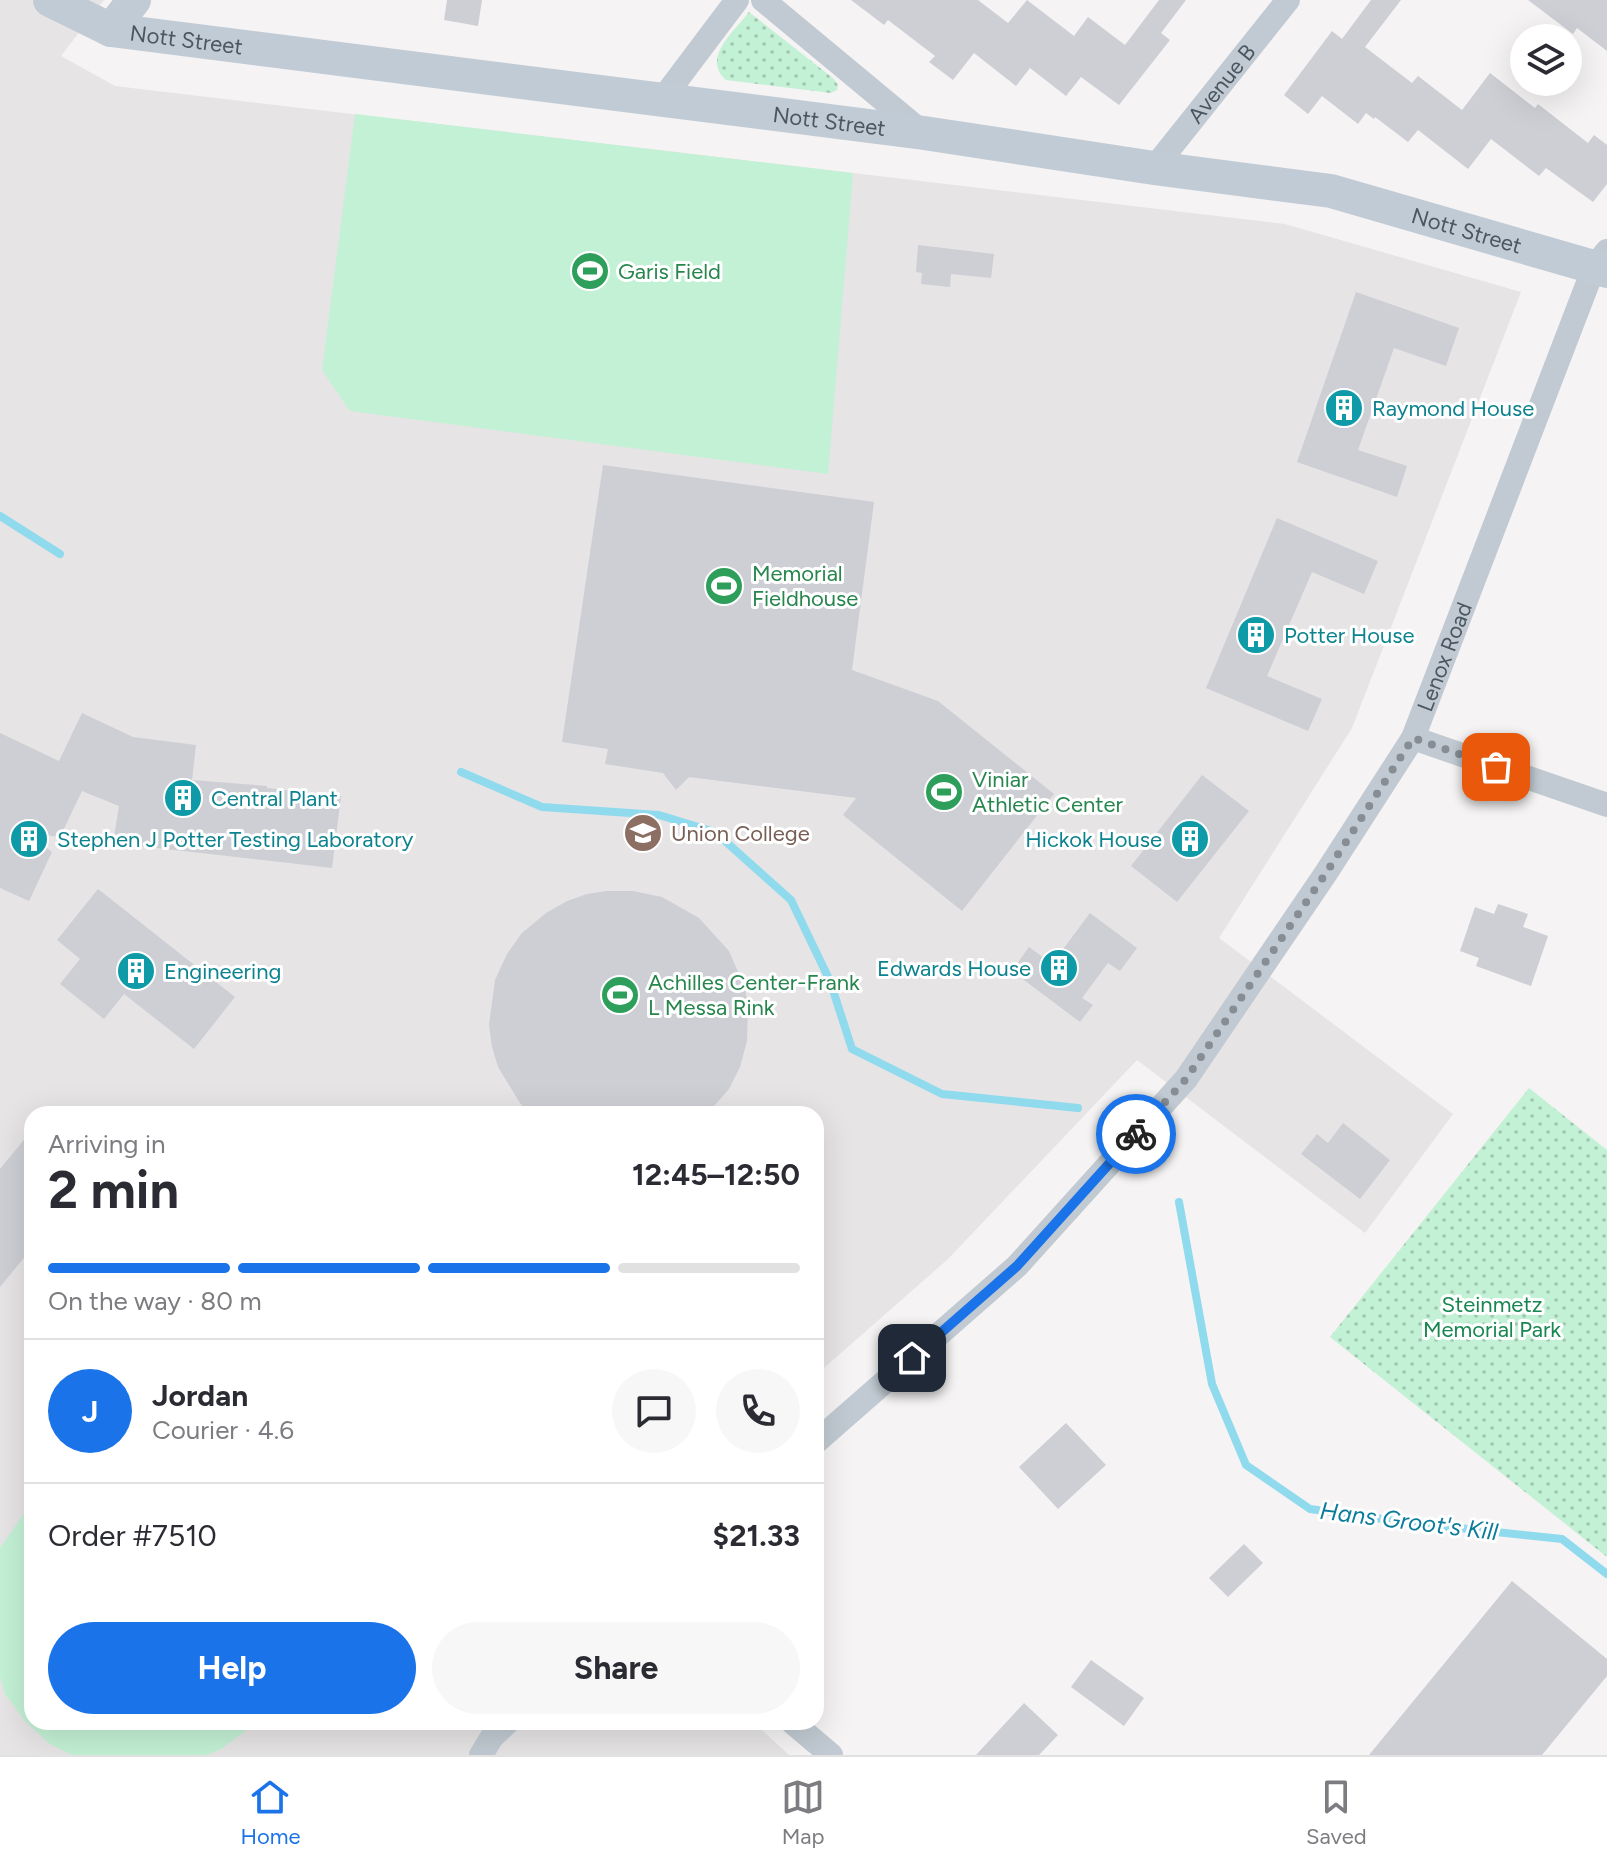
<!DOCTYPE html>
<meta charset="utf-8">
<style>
:root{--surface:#fff;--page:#f7f7f7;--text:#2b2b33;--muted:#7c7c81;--line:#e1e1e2;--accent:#1a73e8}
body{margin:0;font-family:Figtree,sans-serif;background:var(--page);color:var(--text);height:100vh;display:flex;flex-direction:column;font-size:30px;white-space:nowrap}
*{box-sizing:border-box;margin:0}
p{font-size:26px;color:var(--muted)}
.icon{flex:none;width:44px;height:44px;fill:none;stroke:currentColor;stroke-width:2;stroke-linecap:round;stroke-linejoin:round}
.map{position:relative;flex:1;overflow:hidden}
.side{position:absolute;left:24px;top:1106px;width:800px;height:624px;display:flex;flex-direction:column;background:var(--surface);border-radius:24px;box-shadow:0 8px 32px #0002}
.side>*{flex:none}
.controls{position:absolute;left:1510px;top:24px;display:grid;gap:16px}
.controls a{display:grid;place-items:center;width:72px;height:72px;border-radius:50%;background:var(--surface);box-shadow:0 8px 32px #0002;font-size:40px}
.pin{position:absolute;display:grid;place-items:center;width:68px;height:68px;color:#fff;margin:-34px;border-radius:16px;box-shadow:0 4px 12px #0006}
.courier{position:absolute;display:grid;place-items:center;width:80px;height:80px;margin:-40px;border:6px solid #1a73e8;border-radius:50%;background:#fff;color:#222;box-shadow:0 2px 10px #0007}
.head em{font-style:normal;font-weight:700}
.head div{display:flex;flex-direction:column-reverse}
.head{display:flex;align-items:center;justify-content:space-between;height:136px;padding:0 24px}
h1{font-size:52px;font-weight:700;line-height:60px}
.bar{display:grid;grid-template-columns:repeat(4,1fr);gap:12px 8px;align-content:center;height:96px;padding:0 24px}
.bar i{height:10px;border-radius:6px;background:var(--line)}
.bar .current{background:var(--accent)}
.bar p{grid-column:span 4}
.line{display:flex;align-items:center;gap:20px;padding:0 24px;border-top:2px solid var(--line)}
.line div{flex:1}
.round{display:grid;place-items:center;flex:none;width:84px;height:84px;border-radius:42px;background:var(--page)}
.button{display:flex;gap:16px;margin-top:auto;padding:16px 24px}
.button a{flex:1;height:92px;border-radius:48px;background:var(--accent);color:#fff;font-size:32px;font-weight:700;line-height:92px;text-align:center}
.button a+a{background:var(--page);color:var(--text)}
.tab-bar{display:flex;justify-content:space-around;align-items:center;height:112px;border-top:2px solid var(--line);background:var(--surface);font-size:22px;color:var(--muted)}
.tab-bar a{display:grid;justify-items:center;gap:4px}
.tab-bar .current{color:var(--accent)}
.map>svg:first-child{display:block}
.education{fill:#e6e4e5}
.grass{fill:#c3f1d5}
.park{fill:url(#park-dots)}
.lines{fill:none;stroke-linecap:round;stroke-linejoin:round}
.stream{stroke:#90daee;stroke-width:8}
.building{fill:#cdcfd5}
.street{stroke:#c1cad2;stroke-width:24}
.secondary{stroke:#c1cbd6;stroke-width:34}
.done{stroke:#868d94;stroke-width:8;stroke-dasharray:0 14.4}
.route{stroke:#1a73e8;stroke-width:10}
.labels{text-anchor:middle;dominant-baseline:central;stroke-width:6;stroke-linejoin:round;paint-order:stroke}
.street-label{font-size:22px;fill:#4a5661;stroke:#fff}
.leisure-label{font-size:22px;fill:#27864d;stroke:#fff;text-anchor:start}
.culture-label{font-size:22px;fill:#0d838f;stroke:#fff;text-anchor:start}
.education-label{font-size:22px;fill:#785e54;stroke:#fff;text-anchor:start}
.park-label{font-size:22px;fill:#17864f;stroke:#fff}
.water-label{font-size:24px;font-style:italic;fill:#0c7c9b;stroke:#fff}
</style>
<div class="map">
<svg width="1607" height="1755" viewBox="0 0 1607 1755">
<defs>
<pattern id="park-dots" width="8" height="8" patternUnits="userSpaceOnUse" patternTransform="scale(2)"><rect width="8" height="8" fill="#c3f1d5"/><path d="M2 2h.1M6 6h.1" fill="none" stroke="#a0c6b0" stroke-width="1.8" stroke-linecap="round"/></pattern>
</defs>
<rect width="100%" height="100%" fill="#f5f3f3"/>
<path class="education" d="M 0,0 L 104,0 L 61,56 L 115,86 L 1285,224 L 1521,292 L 1352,728 L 1219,938 L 1453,1114 L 1365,1233 L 1137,1060 L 948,1259 L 816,1375 L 816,1114 L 32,1114 L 32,1722 L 753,1722 L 789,1755 L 0,1755 Z"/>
<path class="grass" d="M 355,114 L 853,173 L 828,474 L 350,411 L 322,370 Z
M 32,1502 L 32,1722 L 257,1722 L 256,1723 L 221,1749 L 207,1755 L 72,1755 L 50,1744 L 25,1721 L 5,1694 L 0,1676 L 0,1548 Z"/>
<path class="park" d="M 749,12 L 834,79 L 838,85 L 837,90 L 831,93 L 726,80 C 701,58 734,32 749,12 Z
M 1529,1088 L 1607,1150 L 1607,1557 L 1330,1337 Z"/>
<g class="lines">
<path class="stream" d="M 0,516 L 60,554
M 461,772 L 542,807 L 659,815 L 715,832 L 791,900 L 830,981 L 852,1049 L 942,1094 L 1078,1108
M 1179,1202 L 1212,1384 L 1246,1465 L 1310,1509 L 1412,1523 L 1562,1539 L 1607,1574"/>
</g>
<path class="building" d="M 447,0 L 482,0 L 478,26 L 444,20 Z
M 851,0 L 978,0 L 1008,23 L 1027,0 L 1074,36 L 1088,17 L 1125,45 L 1159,0 L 1186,0 L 1161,33 L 1170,40 L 1119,105 L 1081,77 L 1066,96 L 1030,68 L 1016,86 L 974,53 L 953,80 L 929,62 L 935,56 L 888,20 L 884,25 Z
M 1371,0 L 1401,0 L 1365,47 L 1412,83 L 1418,76 L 1462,110 L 1490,73 L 1535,108 L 1538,104 L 1588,143 L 1594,135 L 1607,145 L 1607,184 L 1593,202 L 1546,168 L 1539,176 L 1491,139 L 1468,169 L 1418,130 L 1408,142 L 1375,117 L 1374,119 L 1366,113 L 1358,124 L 1322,96 L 1308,114 L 1284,95 L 1332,31 L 1342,39 Z
M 1528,0 L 1607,0 L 1607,51 L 1577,28 L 1573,34 Z
M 918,245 L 994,254 L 991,278 L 951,274 L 950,287 L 921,284 L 922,273 L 916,272 Z
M 1356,292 L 1459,328 L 1446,366 L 1394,348 L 1358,450 L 1407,466 L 1397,497 L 1297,462 Z
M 603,465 L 874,502 L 852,670 L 938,701 L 1054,794 L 962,911 L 843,815 L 856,798 L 689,777 L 676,790 L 663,773 L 605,764 L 608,749 L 562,742 Z
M 1277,518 L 1378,561 L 1364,594 L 1312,572 L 1267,676 L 1322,699 L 1308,731 L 1206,688 Z
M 82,713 L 133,737 L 196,745 L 192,780 L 267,786 L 267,788 L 341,796 L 332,868 L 113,843 L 119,806 L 82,791 L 60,837 L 28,833 L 52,852 L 29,901 L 0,888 L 0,733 L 59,761 Z
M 1202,775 L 1249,811 L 1177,902 L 1131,866 Z
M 98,889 L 235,997 L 194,1049 L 124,994 L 104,1019 L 60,984 L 80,959 L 57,940 Z
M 606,891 L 633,891 L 662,897 L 699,918 L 729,951 L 744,986 L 748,1004 L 747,1041 L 740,1067 L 729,1089 L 707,1114 L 530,1114 L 520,1103 L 498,1067 L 492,1047 L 489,1025 L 495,980 L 507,954 L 522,933 L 546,913 L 567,901 L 587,894 Z
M 1498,904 L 1528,914 L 1523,927 L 1548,936 L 1531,986 L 1476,966 L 1479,958 L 1460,951 L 1475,907 L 1494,914 Z
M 1090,913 L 1137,948 L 1120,971 L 1108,963 L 1082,998 L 1093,1005 L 1080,1022 L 1012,971 L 1029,947 L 1052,964 Z
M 1343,1123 L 1390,1160 L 1360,1199 L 1301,1154 L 1317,1134 L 1328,1143 Z
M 32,1130 L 32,1248 L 0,1287 L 0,1169 Z
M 1066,1423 L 1106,1465 L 1058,1509 L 1019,1467 Z
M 1244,1544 L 1263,1563 L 1228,1597 L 1209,1578 Z
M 1512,1581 L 1607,1659 L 1607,1676 L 1542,1755 L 1369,1755 Z
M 1091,1660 L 1144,1698 L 1124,1726 L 1071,1687 Z
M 1024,1703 L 1058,1735 L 1039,1755 L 976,1755 Z"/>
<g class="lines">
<g class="street">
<path d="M 763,0 L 922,132"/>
<path d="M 661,101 L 737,0"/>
<path id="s1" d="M 1154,168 L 1288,0"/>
<path d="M 1413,738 L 1607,805"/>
<path id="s2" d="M 816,1442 L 1017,1266 L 1186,1079 L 1326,873 L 1413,738 L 1594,267 L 1607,251"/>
<path d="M 792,1722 L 831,1755"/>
<path d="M 481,1755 L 492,1737 L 508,1722"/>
</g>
<g class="secondary">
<path id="s3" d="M 50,0 L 111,30 L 924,133 L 1154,168 L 1331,191 L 1607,271"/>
<path d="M 111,30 L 134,0"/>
</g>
</g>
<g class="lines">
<path class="done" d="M 1136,1134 L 1186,1079 L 1326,873 L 1413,738 L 1496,767"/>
<path class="route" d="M 912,1358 L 1017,1266 L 1136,1134"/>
</g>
<defs>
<g id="stadium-disc" transform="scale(2)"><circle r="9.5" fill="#2e9e5b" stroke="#fff"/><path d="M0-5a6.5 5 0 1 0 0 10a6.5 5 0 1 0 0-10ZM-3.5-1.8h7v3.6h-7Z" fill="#fff"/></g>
<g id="building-disc" transform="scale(2)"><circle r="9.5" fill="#0f9aa8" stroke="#fff"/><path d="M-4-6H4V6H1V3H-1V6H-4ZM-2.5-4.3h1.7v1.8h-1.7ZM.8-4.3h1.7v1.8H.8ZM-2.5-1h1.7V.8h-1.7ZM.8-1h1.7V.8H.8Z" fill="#fff"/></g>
<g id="university-disc" transform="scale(2)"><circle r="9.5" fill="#8d6e63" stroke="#fff"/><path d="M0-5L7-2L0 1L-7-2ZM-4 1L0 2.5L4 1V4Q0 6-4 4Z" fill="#fff"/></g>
</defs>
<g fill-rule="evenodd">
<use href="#stadium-disc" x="590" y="271"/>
<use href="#building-disc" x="1344" y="408"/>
<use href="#stadium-disc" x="724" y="586"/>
<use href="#building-disc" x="1256" y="635"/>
<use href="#stadium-disc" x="944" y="792"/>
<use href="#building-disc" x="183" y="798"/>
<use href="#university-disc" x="643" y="833"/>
<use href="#building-disc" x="29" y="839"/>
<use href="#building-disc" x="1190" y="839"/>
<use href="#building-disc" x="1059" y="968"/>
<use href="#building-disc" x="136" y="971"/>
<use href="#stadium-disc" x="620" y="995"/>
</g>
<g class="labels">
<g class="street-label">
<text stroke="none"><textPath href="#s3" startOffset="144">Nott Street</textPath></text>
<text stroke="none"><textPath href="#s1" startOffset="108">Avenue B</textPath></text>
<text stroke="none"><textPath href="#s3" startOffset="792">Nott Street</textPath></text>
<text stroke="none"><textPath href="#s3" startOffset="1440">Nott Street</textPath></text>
<text stroke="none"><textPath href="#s2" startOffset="1016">Lenox Road</textPath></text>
</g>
<g class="leisure-label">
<text x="618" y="271">Garis Field</text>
<text x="752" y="573">Memorial<tspan x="752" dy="25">Fieldhouse</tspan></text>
<text x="972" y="779">Viniar<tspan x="972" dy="25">Athletic Center</tspan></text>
<text x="648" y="982">Achilles Center-Frank<tspan x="648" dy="25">L Messa Rink</tspan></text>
</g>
<g class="culture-label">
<text x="1372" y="408">Raymond House</text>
<text x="1284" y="635">Potter House</text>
<text x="211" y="798">Central Plant</text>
<text x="57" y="839">Stephen J Potter Testing Laboratory</text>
<text x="1162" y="839" text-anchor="end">Hickok House</text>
<text x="1031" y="968" text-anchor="end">Edwards House</text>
<text x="164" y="971">Engineering</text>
</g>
<g class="education-label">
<text x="671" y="833">Union College</text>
</g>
<g class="park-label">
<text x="1492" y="1304">Steinmetz<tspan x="1492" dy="25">Memorial Park</tspan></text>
</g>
<g class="water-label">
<text transform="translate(1409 1521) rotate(7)">Hans Groot's Kill</text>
</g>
</g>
</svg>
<div class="controls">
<a><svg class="icon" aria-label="layers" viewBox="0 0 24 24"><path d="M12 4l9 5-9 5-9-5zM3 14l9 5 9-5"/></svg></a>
</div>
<div class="pin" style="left:1496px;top:767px;background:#ea580c"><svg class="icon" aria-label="bag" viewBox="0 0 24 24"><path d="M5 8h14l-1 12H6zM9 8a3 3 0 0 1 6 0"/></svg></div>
<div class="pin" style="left:912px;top:1358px;background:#1f2937"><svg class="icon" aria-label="home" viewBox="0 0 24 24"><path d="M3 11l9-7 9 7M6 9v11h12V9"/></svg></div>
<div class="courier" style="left:1136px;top:1134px"><svg class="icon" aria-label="bike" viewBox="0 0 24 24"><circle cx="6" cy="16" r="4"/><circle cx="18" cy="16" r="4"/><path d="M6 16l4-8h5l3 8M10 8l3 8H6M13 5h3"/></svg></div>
<section class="side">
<div class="head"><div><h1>2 min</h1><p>Arriving in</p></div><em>12:45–12:50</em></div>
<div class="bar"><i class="current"></i><i class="current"></i><i class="current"></i><i></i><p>On the way · 80 m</p></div>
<div class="line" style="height:144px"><b class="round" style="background:var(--accent);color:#fff">J</b><div><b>Jordan</b><p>Courier · 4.6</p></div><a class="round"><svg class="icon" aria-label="chat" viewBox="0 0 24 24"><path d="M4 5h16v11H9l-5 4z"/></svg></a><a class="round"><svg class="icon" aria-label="phone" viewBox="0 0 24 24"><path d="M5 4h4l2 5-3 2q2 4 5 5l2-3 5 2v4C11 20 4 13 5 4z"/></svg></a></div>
<div class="line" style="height:104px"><div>Order #7510</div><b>$21.33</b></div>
<div class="button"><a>Help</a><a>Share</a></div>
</section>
</div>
<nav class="tab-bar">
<a class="current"><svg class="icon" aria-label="home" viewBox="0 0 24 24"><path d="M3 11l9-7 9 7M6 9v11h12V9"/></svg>Home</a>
<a><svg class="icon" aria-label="map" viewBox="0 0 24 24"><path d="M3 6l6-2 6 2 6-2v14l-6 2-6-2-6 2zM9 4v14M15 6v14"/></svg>Map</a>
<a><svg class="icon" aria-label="saved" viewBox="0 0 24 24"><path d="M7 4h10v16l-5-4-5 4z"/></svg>Saved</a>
</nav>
